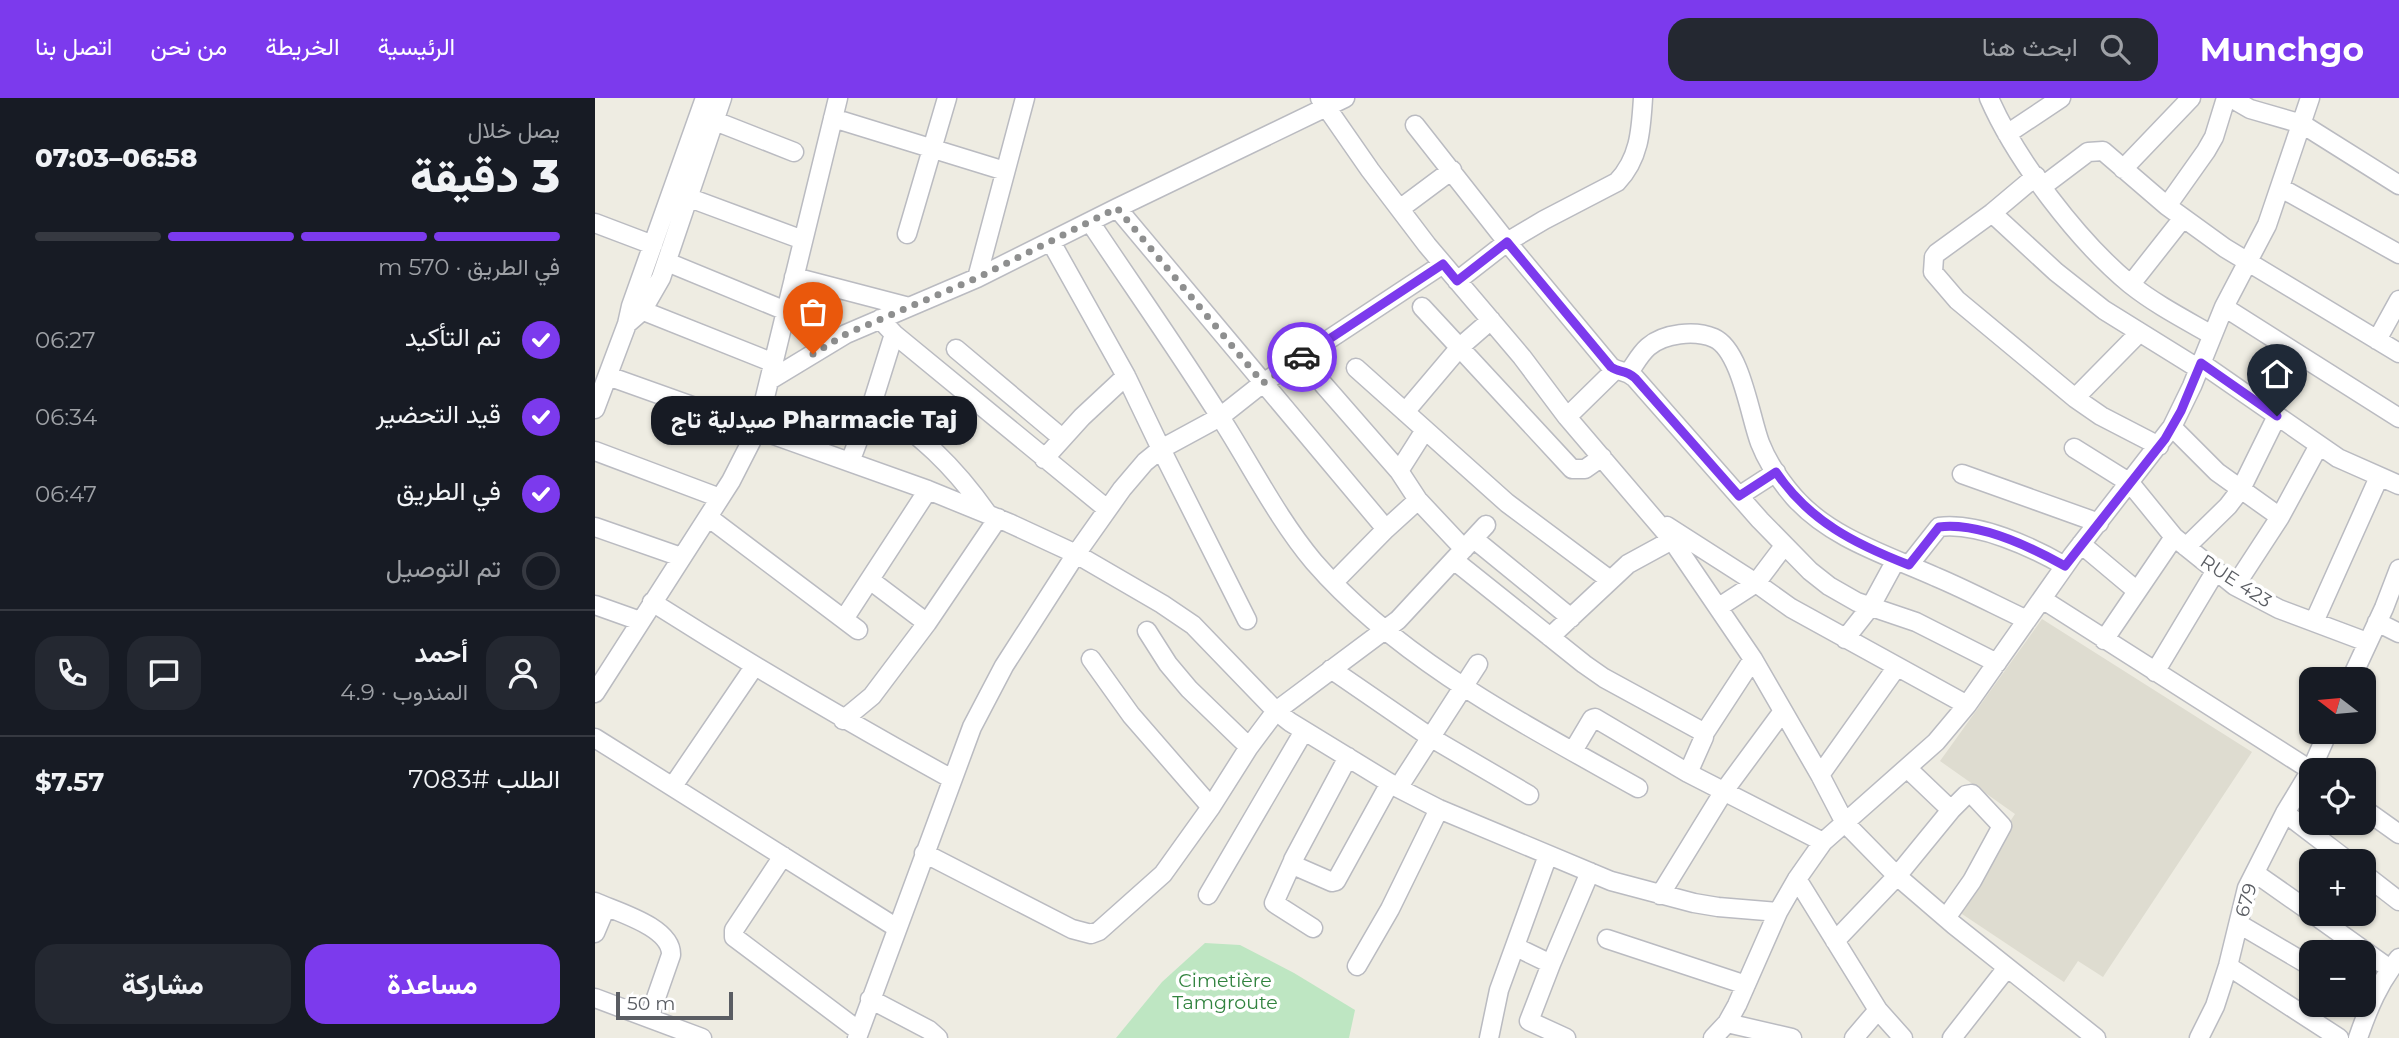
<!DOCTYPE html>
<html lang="ar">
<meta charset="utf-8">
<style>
:root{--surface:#171b24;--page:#242831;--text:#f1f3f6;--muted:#9ea1a6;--line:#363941;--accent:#7c3aed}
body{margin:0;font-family:Montserrat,Vazirmatn,sans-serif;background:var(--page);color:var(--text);direction:rtl;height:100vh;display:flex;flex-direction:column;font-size:26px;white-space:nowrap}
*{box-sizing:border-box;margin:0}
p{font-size:23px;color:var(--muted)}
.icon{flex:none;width:38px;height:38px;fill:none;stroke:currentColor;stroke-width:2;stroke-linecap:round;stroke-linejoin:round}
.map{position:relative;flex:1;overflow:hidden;direction:ltr}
.side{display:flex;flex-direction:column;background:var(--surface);width:595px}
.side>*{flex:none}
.needle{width:46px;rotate:286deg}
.tools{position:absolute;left:1704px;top:569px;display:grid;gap:14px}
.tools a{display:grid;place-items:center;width:77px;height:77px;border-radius:14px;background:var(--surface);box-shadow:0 2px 5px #0004;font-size:35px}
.scale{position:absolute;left:21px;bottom:18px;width:117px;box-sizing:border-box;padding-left:7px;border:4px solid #5a5d63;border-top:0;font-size:19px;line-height:24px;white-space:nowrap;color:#5a5d63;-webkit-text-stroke:5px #fff;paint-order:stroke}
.pin{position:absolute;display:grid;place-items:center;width:60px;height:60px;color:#fff;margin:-72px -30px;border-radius:50% 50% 50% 0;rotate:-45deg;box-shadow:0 0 7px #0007}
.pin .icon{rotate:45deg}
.courier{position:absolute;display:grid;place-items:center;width:70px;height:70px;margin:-35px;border:5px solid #7c3aed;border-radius:50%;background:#fff;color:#222;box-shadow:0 2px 9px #0007}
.bubble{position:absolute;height:49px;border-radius:21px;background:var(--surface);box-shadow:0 2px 5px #0004;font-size:23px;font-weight:800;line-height:49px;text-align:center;direction:rtl}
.headline em{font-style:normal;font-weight:800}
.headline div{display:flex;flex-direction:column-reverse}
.headline{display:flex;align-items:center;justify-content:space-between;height:119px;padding:0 35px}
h1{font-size:46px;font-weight:800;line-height:52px}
.bar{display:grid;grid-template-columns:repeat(4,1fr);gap:10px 7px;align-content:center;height:84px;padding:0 35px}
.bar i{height:9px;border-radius:5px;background:var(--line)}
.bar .current{background:var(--accent)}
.bar p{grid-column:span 4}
.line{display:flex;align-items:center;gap:18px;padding:0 35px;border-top:2px solid var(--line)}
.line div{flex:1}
.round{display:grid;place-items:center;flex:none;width:74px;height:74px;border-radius:21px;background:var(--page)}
ol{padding:0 35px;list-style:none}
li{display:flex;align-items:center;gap:21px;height:77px}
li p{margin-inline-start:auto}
li .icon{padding:7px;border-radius:50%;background:var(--accent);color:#fff;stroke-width:4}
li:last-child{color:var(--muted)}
li i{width:38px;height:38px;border:4px solid var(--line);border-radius:50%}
.action{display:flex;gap:14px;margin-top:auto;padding:14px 35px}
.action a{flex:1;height:80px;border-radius:21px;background:var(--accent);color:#fff;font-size:28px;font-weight:800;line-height:80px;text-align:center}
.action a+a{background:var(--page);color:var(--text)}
header{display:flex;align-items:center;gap:42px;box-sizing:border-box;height:98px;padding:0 35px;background:var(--accent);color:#fff}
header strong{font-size:33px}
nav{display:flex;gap:38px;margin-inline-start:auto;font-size:24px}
.search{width:490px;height:63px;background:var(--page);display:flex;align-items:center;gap:18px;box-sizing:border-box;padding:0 24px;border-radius:21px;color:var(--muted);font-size:26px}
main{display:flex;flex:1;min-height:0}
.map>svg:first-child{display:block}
.education{fill:#dedcd0}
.green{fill:#bee6c2}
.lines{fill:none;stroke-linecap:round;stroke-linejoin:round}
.minor-casing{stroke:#babbc1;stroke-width:21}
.minor{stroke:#fff;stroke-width:18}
.done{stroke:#8e8f8f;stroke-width:7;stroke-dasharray:0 12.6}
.route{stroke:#7c3aed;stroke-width:9}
.labels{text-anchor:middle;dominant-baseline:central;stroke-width:7;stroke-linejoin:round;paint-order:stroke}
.street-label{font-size:19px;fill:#5a5d63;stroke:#fff}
.park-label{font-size:19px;fill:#32833f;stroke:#fff}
</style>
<header>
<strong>Munchgo</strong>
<div class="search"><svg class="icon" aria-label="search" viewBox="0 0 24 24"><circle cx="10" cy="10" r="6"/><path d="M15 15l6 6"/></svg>ابحث هنا</div>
<nav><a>الرئيسية</a><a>الخريطة</a><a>من نحن</a><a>اتصل بنا</a></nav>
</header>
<main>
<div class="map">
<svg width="1804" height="940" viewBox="0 0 1804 940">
<rect width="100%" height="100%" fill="#eeece2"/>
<path class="education" d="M 1447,521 L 1657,654 L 1508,879 L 1483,863 L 1469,884 L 1358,810 L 1420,716 L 1345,663 Z"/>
<path class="green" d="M 610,845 L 645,847 L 699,875 L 760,912 L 754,940 L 521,940 L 567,884 Z"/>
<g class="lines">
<g class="minor-casing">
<path id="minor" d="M 725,0 L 775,72 L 832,147 L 927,259 L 972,319 L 1077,442 L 1158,561 L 1225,677 L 1250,725 L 1302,778 L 1359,827 L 1501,940
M 1394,0 C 1421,62 1483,143 1535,186 C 1560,206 1589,221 1617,237
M 1636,0 L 1655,11 L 1707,26 L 1804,87
M 238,20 L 410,73
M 120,23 L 199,54
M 820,27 L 912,144 L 1016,269 C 1024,275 1030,271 1040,280 L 1165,422 L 1215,473 L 1234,488 L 1262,504 L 1321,524 L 1402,565
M 1412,36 L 1466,0
M 1528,71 L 1596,0
M 1441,78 L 1397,115 L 1342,155 L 1339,159 L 1338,174 L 1362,202 L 1480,300 L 1506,318 L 1564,348
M 1448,88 L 1493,54 L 1508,53 L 1572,108 L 1630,150 L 1804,255
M 1686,90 L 1804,156
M 84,96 L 208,142
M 1572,108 L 1611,53 L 1619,39 L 1631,0
M 522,110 L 791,431
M 806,110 L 857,72
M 1397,115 L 1461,174 L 1509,212 L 1604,271
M 495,124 C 539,190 585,255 627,322 C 657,369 683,421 719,464 C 804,562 931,627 1043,690
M 0,125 L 58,147
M 312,136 L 352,0
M 456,144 L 531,278 L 566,351 L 652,522
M 72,164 L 191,213
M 199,179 L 314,209
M 382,180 L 430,0
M 862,183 L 912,144 L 949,122 L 1022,84 C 1045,60 1046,31 1048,0
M 1536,186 L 1588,120
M 36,208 L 179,265
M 827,209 L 977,371 L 990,371 L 1007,359
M 1629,209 L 1804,320
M 285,221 L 299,236 L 512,411
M 32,226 L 47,213 L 66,180 L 127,0
M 1782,242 L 1804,202
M 361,251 L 467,340
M 1606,265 L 1743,360 L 1804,387
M 761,270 L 912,405 L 1015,482
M 1034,274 C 1040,266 1045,256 1053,249 C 1069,235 1100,232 1119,240 C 1146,252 1155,319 1165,345 C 1172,363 1186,384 1199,399 C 1235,440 1292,457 1341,479 C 1372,492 1402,508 1432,522
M 13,278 L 333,392 L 414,425 L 481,456 L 567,506 L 598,527 L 681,613 L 695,624 L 803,690 L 844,711 L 1016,783 L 1099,805 L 1123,809 L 1183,814
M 175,282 L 251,236 L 382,180 L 522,110 L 750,0
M 728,286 L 804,373 L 823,402
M 1480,300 L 1544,235
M 278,303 C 326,339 357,365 392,415
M 0,311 L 32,226 L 36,208 L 110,0
M 810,314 L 865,249 L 896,222
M 972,319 L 1020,272
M 1577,329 L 1622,374 L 1685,419
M 1479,350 L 1535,385 L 1579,439 L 1640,488 L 1684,511 L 1772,544
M 0,353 L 125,400
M 449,361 L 487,319 L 531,278
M 255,364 L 278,303 L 299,236
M 804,373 L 830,332
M 1367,376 L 1504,425
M 1144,398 L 1181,374
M 113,419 L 263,532
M 1072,428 L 1161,485 L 1196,510 L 1372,607
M 0,429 L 86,459
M 879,441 L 976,520
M 1486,446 L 1542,493
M 1591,449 L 1633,408 L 1646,391 L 1682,318
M 860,463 L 989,566 L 1009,580 L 1108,634 L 1109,639 L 1093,675
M 1314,467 L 1344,429 C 1383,424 1437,449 1470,468
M 275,482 L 332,525
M 739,484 L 791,431 L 823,402 L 869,451
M 1640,488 L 1685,419 L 1724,347
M 1447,501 L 1717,673
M 57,504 C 156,567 255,625 357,681
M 0,507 L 45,523
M 1124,509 L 1161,485 L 1189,448
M 249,521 L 333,392
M 1719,524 L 1784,379
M 1782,524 L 1804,535
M 552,533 L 573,566 L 594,591 L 654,649
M 955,539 L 1033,466 L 1077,442
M 1250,541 L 1276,508 L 1301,462
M 1509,542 L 1579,439
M 496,561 L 536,617 L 616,709
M 736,571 L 835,639 L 934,697
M 1560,574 L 1620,474
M 1756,581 L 1789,510 L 1804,471
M 0,595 L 136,383 L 162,332 L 243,0
M 248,622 L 277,598 L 332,525 L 403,420
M 1109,636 L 1158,561
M 0,640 L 302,830
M 978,653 L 997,621 L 1000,620 L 1093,675 L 1228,744
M 753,659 L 698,762 L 698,767 L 737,784 L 741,783 L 795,685
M 1312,670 L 1356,712
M 1225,677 L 1301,570
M 78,688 L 159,569
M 803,690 L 883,566
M 1769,711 L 1804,736
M 1690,715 L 1753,763
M 329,755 L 477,831 L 496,836 L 504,833 L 568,776 L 616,709 L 654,649 L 681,613 L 803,522 L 891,427
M 188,758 L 139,832 L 139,839 L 264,933
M 697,765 L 679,805 L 718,830
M 1660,775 L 1717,815
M 1769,776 L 1804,803
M 1202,781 L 1283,912 L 1308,940
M 613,797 L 709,633
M 1065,797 L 1129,693 L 1188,613
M 0,804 C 22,814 77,829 76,857 L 54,920
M 1718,816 L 1795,871
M 1644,826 L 1717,869
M 0,835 L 11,809
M 1012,841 L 1151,887
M 1240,843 L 1302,778 L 1356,712 L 1371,697 L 1377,696 L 1407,728 L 1377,783 L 1351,820
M 921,849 L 956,866 L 934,923 L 971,940
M 956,866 L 995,774
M 762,868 L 795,811 L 844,711
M 1633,868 L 1744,940
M 0,900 L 107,940
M 275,901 L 334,932 L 343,940
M 1132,925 L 1197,940
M 262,940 L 377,629 L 409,568 L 481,456 L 527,391 L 550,364 L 566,351 L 625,319 L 668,285 L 848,166
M 894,940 L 904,892 L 953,757
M 1118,940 L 1132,925 L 1142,907 L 1183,814 L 1202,781 L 1228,744 L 1341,644 L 1372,607 L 1477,458 L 1577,329 L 1597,288 L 1629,209 L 1672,127 L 1715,0
M 1259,940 L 1283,912
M 1357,940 L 1411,871
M 1604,940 L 1620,908 L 1633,868 L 1652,790 L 1690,715 L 1716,672 L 1733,634
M 1763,940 C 1773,911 1784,884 1804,860"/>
</g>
<use href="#minor" class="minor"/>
</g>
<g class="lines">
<path class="done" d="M 218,256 L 251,236 L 382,180 L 522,110 L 668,285 L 707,259"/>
<path class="route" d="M 707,259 L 848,166 L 862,183 L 912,144 L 1016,269 C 1024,275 1030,271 1040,280 L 1144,398 L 1181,374 C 1214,423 1260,446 1314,467 L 1344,429 C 1383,424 1436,449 1470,468 L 1570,341 L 1586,313 L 1606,265 L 1682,318"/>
</g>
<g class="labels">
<g class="street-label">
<text transform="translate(1641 483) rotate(33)">RUE 423</text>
<text transform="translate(1651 802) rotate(-74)">679</text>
</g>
<g class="park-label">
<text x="630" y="882">Cimetière<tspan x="630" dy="22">Tamgroute</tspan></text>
</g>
</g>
</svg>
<div class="tools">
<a><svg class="needle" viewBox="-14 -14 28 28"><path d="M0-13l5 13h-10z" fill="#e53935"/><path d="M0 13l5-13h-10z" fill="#9ea1a6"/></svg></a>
<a><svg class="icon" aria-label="locate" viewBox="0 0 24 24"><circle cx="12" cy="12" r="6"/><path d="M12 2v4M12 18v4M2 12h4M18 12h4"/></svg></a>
<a>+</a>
<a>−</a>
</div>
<div class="scale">50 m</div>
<div class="pin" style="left:218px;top:256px;background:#ea580c"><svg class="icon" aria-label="bag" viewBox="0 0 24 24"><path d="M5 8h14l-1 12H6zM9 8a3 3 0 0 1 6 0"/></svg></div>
<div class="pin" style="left:1682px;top:318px;background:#1f2937"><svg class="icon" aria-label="home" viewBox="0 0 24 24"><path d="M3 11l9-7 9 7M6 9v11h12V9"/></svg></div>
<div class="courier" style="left:707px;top:259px"><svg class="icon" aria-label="car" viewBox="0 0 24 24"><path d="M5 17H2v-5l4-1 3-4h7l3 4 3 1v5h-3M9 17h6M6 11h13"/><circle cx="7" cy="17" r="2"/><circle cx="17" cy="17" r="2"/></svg></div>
<div class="bubble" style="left:56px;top:298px;width:326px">Pharmacie Taj صيدلية تاج</div>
</div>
<section class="side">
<div class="headline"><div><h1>3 دقيقة</h1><p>يصل خلال</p></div><em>06:58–07:03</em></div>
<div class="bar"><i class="current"></i><i class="current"></i><i class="current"></i><i></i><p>في الطريق · 570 m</p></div>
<ol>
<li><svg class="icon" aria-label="check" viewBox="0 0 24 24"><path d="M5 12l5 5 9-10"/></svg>تم التأكيد<p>06:27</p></li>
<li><svg class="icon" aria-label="check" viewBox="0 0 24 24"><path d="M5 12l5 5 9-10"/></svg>قيد التحضير<p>06:34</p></li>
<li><svg class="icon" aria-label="check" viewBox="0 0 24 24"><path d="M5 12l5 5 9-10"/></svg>في الطريق<p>06:47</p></li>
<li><i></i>تم التوصيل</li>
</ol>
<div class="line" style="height:126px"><a class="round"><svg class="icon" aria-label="person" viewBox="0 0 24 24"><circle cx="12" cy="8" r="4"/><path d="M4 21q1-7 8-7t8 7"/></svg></a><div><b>أحمد</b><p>المندوب · 4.9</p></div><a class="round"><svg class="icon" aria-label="chat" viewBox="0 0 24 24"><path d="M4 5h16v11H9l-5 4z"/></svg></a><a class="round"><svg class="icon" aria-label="phone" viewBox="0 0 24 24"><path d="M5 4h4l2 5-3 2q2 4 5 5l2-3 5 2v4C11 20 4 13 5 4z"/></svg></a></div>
<div class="line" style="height:91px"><div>الطلب #7083</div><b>$7.57</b></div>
<div class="action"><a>مساعدة</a><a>مشاركة</a></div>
</section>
</main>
